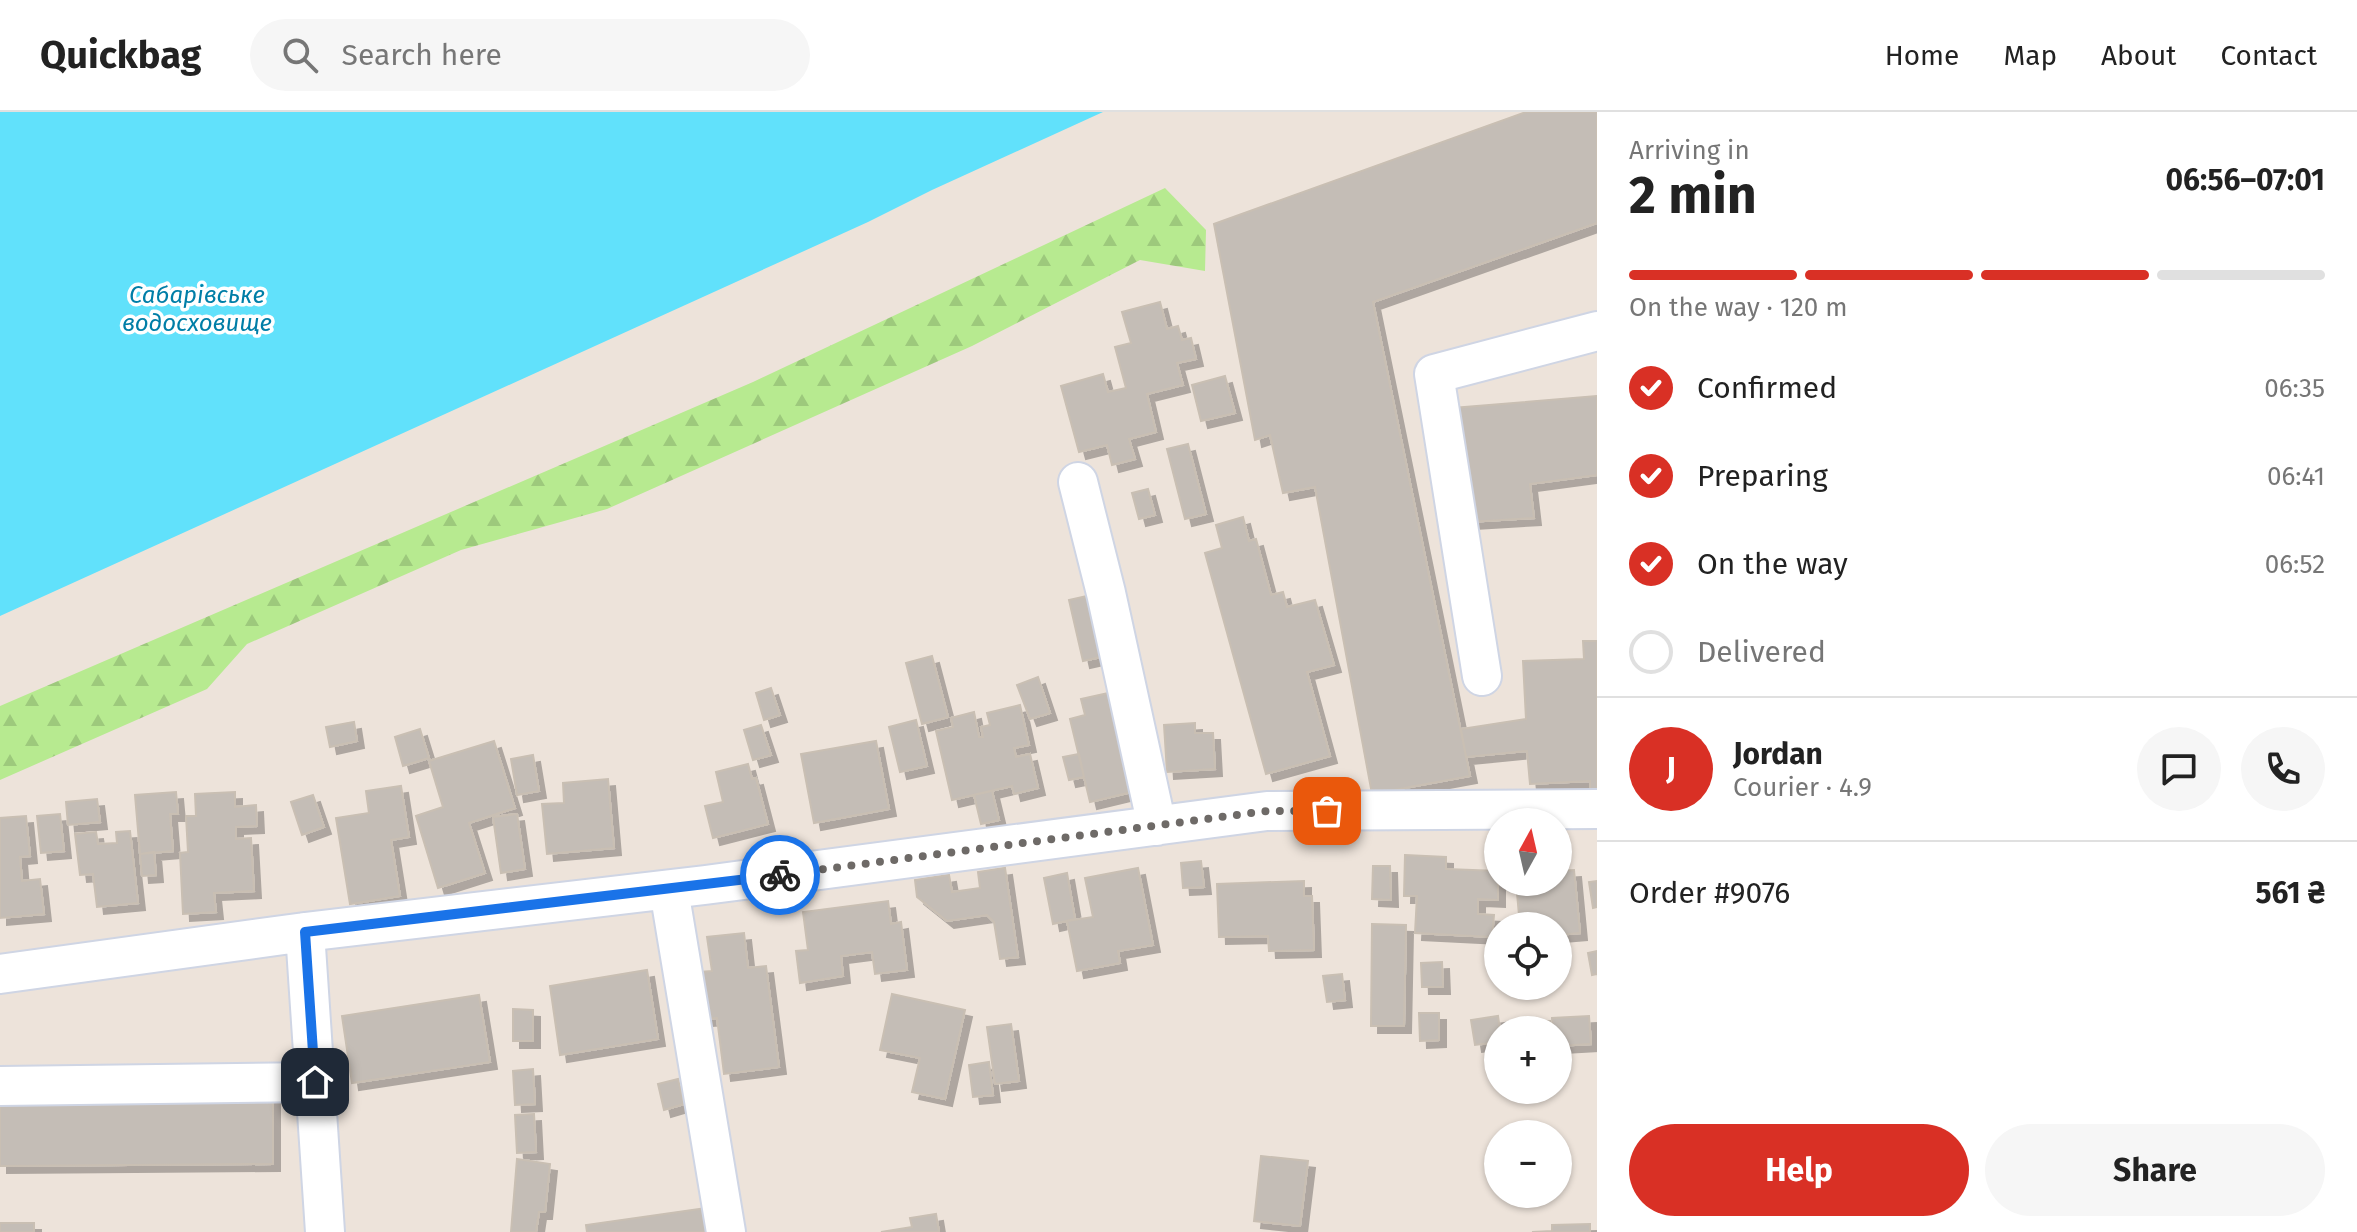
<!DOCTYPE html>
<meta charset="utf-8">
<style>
:root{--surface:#fff;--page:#f6f6f6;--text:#222;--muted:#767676;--line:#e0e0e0;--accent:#d93025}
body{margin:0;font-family:"Fira Sans",sans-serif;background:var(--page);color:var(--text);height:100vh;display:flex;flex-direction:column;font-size:30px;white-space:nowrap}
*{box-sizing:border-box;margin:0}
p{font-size:26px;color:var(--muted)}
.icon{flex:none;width:44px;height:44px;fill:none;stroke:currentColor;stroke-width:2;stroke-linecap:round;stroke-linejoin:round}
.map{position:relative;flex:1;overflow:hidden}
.side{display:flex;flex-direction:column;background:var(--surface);width:760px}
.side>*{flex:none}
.needle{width:52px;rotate:8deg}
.controls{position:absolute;left:1484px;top:696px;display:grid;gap:16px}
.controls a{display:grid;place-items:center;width:88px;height:88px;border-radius:50%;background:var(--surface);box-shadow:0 2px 6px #0004;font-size:40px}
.pin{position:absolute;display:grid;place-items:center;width:68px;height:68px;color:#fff;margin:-34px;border-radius:16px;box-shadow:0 4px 12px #0006}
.courier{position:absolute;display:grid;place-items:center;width:80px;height:80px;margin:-40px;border:6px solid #1a73e8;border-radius:50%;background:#fff;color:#222;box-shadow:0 2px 10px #0007}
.headline em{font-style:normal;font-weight:700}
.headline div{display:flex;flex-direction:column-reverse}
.headline{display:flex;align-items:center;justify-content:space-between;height:136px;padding:0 32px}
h1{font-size:52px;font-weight:700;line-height:60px}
.bar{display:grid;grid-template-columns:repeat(4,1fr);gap:12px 8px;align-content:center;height:96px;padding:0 32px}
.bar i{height:10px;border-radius:6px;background:var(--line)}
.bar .current{background:var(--accent)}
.bar p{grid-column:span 4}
.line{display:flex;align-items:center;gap:20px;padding:0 32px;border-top:2px solid var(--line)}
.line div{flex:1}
.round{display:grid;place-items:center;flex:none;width:84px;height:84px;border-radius:42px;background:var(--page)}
ol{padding:0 32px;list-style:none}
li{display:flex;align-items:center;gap:24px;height:88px}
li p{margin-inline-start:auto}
li .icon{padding:8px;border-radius:50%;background:var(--accent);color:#fff;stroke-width:4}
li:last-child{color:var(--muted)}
li i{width:44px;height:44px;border:4px solid var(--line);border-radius:50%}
.action{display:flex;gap:16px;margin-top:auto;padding:16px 32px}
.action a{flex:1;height:92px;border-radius:48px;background:var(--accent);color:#fff;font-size:32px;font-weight:700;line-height:92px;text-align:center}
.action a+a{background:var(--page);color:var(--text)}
header{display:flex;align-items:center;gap:48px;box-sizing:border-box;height:112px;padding:0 40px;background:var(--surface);border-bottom:2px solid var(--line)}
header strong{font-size:38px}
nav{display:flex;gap:44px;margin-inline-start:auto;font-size:28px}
.search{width:560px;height:72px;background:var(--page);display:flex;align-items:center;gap:20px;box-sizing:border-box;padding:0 28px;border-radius:44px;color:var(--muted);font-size:30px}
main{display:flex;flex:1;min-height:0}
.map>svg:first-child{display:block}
.forest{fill:url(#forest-firs)}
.water{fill:#61e1fb}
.building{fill:#c4bdb6;stroke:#c9bfb3;stroke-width:2;filter:url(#shadow)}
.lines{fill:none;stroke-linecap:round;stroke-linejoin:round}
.minor-casing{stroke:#cfd5e4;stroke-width:42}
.minor{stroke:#fff;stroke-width:38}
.done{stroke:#6e6a67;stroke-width:8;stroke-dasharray:0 14.4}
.route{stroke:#1a73e8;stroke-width:10}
.labels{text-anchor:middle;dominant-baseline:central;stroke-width:7;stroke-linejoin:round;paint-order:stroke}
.water-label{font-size:24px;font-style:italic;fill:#007ea7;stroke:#fff}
</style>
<header>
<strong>Quickbag</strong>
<div class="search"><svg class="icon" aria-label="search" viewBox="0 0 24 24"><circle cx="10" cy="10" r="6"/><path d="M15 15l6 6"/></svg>Search here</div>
<nav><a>Home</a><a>Map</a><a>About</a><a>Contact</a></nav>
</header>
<main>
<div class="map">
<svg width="1597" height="1120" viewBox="0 0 1597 1120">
<defs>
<pattern id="forest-firs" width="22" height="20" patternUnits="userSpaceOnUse" patternTransform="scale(2)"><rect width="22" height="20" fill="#b7ea90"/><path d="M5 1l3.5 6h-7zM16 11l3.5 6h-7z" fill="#9dc97c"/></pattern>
<filter id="shadow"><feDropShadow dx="7" dy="7" stdDeviation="0" flood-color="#0004"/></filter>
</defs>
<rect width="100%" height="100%" fill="#ede3da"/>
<path class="forest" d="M 1165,76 L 1206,118 L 1205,159 L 1140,148 L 972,234 L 607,397 L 461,438 L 247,532 L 207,577 L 0,668 L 0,594 L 753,270 Z"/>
<path class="water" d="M 0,0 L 1103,0 L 932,78 L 868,110 L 0,504 Z"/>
<path class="building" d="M 1526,0 L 1597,0 L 1597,111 L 1373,190 L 1470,664 L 1372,682 L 1315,375 L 1283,381 L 1270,323 L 1255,328 L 1214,112 Z
M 1160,190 L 1167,217 L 1178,214 L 1182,228 L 1191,226 L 1196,247 L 1177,251 L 1183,273 L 1147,282 L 1156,320 L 1129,327 L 1135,347 L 1112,353 L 1107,333 L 1079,340 L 1061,274 L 1103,262 L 1108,280 L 1126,276 L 1115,235 L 1131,231 L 1122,200 Z
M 1225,264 L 1235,301 L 1201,309 L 1192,273 Z
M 1597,284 L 1597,363 L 1530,372 L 1534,406 L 1469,410 L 1453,296 Z
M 1188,332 L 1206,402 L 1185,407 L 1167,337 Z
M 1148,377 L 1155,403 L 1139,407 L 1132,381 Z
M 1243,405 L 1249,429 L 1256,427 L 1271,483 L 1283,480 L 1287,495 L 1315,488 L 1334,553 L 1307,560 L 1330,644 L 1266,662 L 1205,441 L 1222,436 L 1216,413 Z
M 1096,482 L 1110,543 L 1083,549 L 1069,488 Z
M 1583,529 L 1597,529 L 1597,678 L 1590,678 L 1590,669 L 1530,672 L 1527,639 L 1466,645 L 1461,617 L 1526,607 L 1523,549 L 1584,547 Z
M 932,544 L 948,605 L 922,612 L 906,551 Z
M 1038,565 L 1050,601 L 1030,607 L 1017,573 Z
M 771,576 L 780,603 L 764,608 L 756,581 Z
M 1113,580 L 1136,679 L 1090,690 L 1070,607 L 1085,603 L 1081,587 Z
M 1020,593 L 1029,633 L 1014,636 L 1016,645 L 1030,642 L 1038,676 L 1014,682 L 1012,674 L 952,688 L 936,619 L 953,615 L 951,606 L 974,600 L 979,625 L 983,625 L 981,615 L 990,613 L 987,601 Z
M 916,608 L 927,654 L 900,660 L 889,615 Z
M 354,610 L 357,629 L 330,635 L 326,615 Z
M 1195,611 L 1195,621 L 1213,621 L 1215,657 L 1167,660 L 1164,613 Z
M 761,613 L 771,643 L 753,648 L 744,618 Z
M 420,617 L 429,646 L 403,654 L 395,625 Z
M 494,629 L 515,696 L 469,711 L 485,761 L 438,776 L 416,704 L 443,695 L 429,649 Z
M 876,629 L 889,697 L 814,711 L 801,642 Z
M 1079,642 L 1084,665 L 1069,668 L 1063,645 Z
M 533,643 L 539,679 L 517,683 L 511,647 Z
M 748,652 L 752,667 L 756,666 L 768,712 L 713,726 L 705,694 L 723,690 L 716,660 Z
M 608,667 L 614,736 L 547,742 L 542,692 L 564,691 L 563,671 Z
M 401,674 L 409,725 L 391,728 L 400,784 L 350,792 L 336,706 L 369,701 L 366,679 Z
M 992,679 L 999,708 L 981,712 L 974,683 Z
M 176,680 L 178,702 L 170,702 L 173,739 L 140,742 L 135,683 Z
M 235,680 L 235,695 L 256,693 L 257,714 L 236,715 L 236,727 L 251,726 L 254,779 L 214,781 L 216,800 L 183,802 L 180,741 L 188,740 L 186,704 L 196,704 L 195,682 Z
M 313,683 L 324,715 L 302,723 L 291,690 Z
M 97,687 L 100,710 L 68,713 L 66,690 Z
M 60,702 L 64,739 L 41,741 L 37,704 Z
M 517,702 L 525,757 L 501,761 L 493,705 Z
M 26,704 L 30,744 L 20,745 L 22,769 L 40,767 L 44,802 L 0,806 L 0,706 Z
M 130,719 L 138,791 L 97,795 L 93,762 L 80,763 L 75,722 L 96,720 L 98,732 L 117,731 L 116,720 Z
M 154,740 L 156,763 L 142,764 L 140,742 Z
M 1405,743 L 1446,745 L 1446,757 L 1498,759 L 1498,788 L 1478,787 L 1478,802 L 1494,803 L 1492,825 L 1415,821 L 1417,784 L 1404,784 Z
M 1201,749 L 1204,775 L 1183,776 L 1181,751 Z
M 1373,754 L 1390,754 L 1391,788 L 1372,787 Z
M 1005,756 L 1018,845 L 1000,847 L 994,810 L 987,803 L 947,809 L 917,785 L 915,768 L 949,763 L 952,780 L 980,776 L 978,760 Z
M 1138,756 L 1153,833 L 1118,839 L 1120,851 L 1077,859 L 1067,809 L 1093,805 L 1085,766 Z
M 1574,758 L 1580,821 L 1558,823 L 1558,814 L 1520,814 L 1516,770 L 1558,770 L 1558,759 Z
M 1067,761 L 1075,807 L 1053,812 L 1044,766 Z
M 1304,769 L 1304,784 L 1312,784 L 1314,838 L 1269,839 L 1268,824 L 1219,825 L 1217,772 Z
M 1597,769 L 1597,795 L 1593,796 L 1589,770 Z
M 888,789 L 891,812 L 901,810 L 907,858 L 875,862 L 872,840 L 841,844 L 843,864 L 800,871 L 796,839 L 808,838 L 803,800 Z
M 1372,812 L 1406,813 L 1404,914 L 1371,914 Z
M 744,821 L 748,856 L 766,854 L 779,955 L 724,962 L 717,906 L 706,907 L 700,860 L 712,859 L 707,825 Z
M 1597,839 L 1597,862 L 1592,863 L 1588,841 Z
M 1442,850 L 1443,875 L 1422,875 L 1421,851 Z
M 647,858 L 658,927 L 560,943 L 550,874 Z
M 1342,862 L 1345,888 L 1327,890 L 1323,864 Z
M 892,882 L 965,898 L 945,987 L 912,980 L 920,946 L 880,938 Z
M 479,883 L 490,950 L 352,971 L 342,904 Z
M 513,897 L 533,898 L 533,929 L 513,929 Z
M 1419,901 L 1439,901 L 1439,928 L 1420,929 Z
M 1498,904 L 1500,918 L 1498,930 L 1475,933 L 1471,908 Z
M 1589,904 L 1591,932 L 1558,934 L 1558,918 L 1553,918 L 1552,906 Z
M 1550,909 L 1550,918 L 1529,918 L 1529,910 Z
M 1011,912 L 1019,969 L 995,972 L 987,915 Z
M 989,950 L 993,983 L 973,985 L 969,953 Z
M 533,957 L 535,992 L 515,993 L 513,959 Z
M 678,967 L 684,992 L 664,998 L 658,972 Z
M 273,981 L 273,1052 L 0,1054 L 0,983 Z
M 534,1002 L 536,1040 L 517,1041 L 515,1003 Z
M 1261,1044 L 1308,1049 L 1300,1114 L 1254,1109 Z
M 517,1047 L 550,1052 L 545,1100 L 539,1100 L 536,1120 L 511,1120 Z
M 707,1096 L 710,1120 L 587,1120 L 586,1113 Z
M 936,1102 L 939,1120 L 881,1120 L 912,1115 L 910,1106 Z
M 0,1111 L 34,1111 L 34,1120 L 0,1120 Z
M 1590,1112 L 1590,1120 L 1532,1120 L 1552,1119 L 1552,1113 Z"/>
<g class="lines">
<g class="minor-casing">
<path id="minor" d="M 1078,370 L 1106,481 L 1157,714
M 1482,564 L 1434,262 L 1597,219
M 669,778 L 726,1120
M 305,820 L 325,1120
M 0,862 L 305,820 L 705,773 L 1267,699 L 1597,697
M 0,974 L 315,970"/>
</g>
<use href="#minor" class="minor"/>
</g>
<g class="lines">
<path class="done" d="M 780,763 L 1267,699 L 1327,699"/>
<path class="route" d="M 315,970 L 305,820 L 780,763"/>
</g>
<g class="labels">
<g class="water-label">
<text x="197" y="183">Сабарівське<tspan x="197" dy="28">водосховище</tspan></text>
</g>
</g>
</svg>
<div class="controls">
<a><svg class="needle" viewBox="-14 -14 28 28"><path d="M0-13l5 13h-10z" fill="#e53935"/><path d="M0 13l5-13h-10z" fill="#767676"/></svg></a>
<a><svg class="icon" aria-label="locate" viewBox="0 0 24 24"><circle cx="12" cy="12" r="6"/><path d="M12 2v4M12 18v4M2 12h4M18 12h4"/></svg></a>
<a>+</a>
<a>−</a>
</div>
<div class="pin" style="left:1327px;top:699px;background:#ea580c"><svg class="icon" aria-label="bag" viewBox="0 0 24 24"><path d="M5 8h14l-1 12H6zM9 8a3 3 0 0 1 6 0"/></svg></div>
<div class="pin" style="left:315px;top:970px;background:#1f2937"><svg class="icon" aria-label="home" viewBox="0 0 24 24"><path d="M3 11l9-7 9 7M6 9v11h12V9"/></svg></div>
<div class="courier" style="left:780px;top:763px"><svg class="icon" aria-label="bike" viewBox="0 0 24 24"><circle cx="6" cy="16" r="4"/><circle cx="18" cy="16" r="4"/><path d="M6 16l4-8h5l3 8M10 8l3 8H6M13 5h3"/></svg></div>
</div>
<section class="side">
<div class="headline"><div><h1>2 min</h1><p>Arriving in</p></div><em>06:56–07:01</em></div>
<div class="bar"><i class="current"></i><i class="current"></i><i class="current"></i><i></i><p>On the way · 120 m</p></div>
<ol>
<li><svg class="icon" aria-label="check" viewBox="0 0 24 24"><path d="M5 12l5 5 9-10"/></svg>Confirmed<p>06:35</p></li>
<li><svg class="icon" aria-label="check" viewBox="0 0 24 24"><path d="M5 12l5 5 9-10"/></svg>Preparing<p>06:41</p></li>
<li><svg class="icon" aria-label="check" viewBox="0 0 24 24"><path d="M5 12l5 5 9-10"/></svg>On the way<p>06:52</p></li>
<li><i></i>Delivered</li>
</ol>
<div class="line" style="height:144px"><b class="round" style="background:var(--accent);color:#fff">J</b><div><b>Jordan</b><p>Courier · 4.9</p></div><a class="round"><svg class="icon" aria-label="chat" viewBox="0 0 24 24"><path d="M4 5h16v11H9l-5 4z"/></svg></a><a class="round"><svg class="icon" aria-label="phone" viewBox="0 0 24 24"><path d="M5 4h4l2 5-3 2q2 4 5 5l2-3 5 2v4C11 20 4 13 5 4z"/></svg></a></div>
<div class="line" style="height:104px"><div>Order #9076</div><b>561 ₴</b></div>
<div class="action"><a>Help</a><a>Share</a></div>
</section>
</main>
